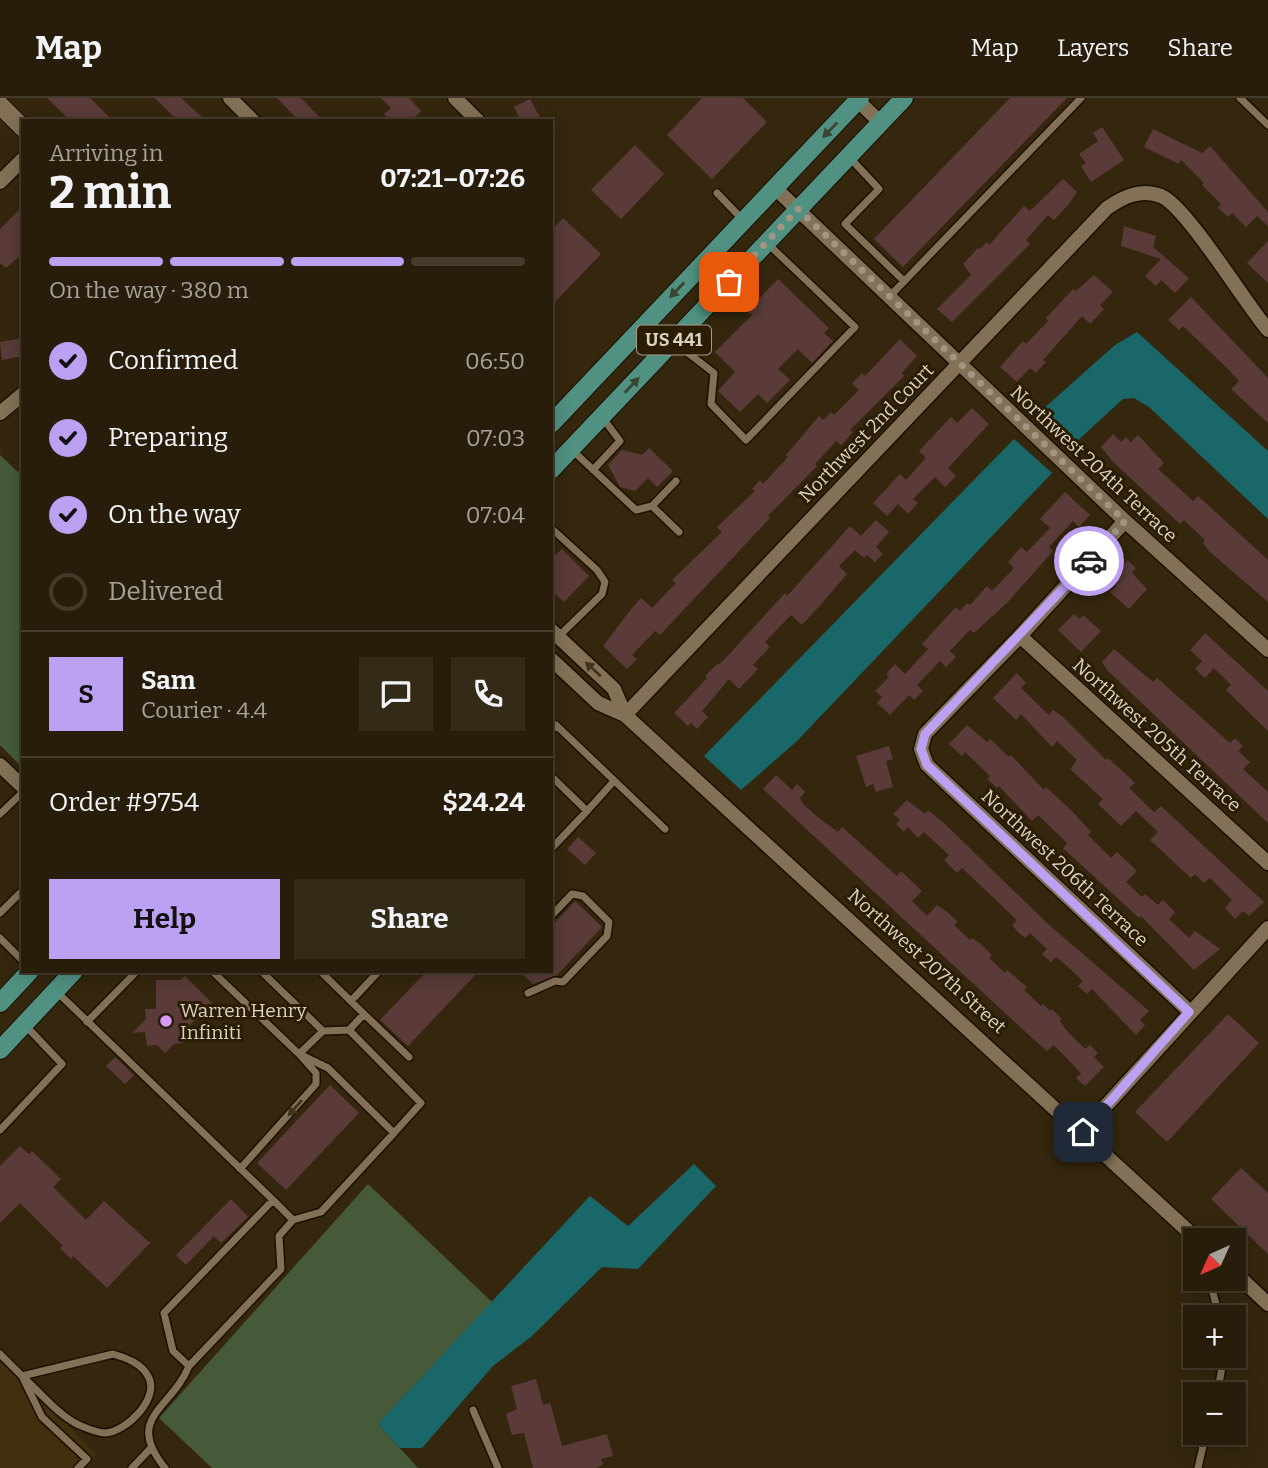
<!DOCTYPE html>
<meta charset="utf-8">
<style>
:root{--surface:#281d0a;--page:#342a18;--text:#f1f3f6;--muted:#a5a29c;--line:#443b2b;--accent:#bca0f2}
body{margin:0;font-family:Bitter,serif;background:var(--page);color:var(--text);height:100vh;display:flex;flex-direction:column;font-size:26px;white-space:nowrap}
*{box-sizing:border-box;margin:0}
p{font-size:23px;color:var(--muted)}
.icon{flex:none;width:38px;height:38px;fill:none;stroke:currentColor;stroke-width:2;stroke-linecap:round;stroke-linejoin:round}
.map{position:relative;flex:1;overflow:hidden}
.side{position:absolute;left:21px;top:21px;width:532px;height:854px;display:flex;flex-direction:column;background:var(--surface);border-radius:0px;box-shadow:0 4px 18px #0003,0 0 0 2px var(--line)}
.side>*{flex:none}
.needle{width:46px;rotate:225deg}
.fabs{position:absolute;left:1183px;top:1130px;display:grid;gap:14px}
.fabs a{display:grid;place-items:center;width:63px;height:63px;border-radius:0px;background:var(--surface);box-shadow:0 4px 18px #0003,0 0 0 2px var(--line);font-size:35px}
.pin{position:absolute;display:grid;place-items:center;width:60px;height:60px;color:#fff;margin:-30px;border-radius:14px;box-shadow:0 4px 10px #0006}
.courier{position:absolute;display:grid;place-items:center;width:70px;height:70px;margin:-35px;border:5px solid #bca0f2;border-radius:50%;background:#fff;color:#222;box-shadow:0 2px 9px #0007}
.headline em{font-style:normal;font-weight:700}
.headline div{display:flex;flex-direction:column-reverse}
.headline{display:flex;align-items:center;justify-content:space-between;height:119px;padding:0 28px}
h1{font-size:46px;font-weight:700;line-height:52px}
.bar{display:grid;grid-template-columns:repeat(4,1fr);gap:10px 7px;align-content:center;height:84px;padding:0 28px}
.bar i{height:9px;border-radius:5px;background:var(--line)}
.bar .selected{background:var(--accent)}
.bar p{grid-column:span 4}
.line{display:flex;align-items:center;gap:18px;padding:0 28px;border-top:2px solid var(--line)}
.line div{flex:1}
.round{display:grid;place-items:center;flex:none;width:74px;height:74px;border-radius:0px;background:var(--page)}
ol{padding:0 28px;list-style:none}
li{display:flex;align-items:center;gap:21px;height:77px}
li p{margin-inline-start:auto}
li .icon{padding:7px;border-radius:50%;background:var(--accent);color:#111;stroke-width:4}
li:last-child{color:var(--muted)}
li i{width:38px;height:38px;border:4px solid var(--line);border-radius:50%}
.primary-button{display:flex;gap:14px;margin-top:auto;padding:14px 28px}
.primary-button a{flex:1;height:80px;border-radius:0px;background:var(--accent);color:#111;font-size:28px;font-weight:700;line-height:80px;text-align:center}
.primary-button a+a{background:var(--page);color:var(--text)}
header{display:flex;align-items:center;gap:42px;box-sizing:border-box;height:98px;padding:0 35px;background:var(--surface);border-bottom:2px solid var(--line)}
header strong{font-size:33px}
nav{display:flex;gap:38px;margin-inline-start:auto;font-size:24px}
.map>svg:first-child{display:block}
.built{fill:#412f0e}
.green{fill:#465a3a}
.water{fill:#196769}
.building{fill:#5a3b39}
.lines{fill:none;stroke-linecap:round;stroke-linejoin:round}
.lane-casing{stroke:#1c0f00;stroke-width:10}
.street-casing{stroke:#1c0f00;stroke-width:17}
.secondary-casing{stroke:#1c0f00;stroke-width:20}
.primary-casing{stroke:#1c0f00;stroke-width:20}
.lane{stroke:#827157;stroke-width:7}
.street{stroke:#827157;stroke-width:14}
.secondary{stroke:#827157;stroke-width:18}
.primary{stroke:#509182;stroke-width:18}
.oneway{fill:#384631}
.oneway2{fill:#41321a}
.done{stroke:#a19684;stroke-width:7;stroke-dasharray:0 12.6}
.route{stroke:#bca0f2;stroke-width:9}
.poi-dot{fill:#d99af7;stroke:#2b1d05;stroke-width:2.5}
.labels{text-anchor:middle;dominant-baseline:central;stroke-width:6;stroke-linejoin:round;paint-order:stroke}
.shield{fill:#2b1d05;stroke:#a69c8b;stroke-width:2}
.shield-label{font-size:18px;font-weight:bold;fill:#dbd2c4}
.street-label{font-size:19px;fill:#dbd2c4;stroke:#2b1d05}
.poi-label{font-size:19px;fill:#dbd2c4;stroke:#2b1d05;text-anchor:start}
</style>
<header>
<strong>Map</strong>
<nav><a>Map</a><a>Layers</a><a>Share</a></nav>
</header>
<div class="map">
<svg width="1268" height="1370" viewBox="0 0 1268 1370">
<rect width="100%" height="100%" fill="#35270e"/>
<path class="built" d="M 0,1258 L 96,1356 L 83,1370 L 0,1370 Z"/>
<path class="green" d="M 0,357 L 23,379 L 23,670 L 0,647 Z
M 368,1086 L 492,1204 L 378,1326 L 418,1370 L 212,1370 L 159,1320 Z"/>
<path class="water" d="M 1137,234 L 1268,353 L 1268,421 L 1149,309 L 1134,300 L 1123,301 L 1075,345 L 1042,312 L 1115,247 Z
M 1014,341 L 1052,375 L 797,643 L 741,692 L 704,658 Z
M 694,1066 L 716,1088 L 638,1171 L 602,1169 L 532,1238 L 493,1268 L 422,1350 L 400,1350 L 378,1326 L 590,1098 L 628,1128 Z"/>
<path class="building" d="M 47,0 L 90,0 L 113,23 L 71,23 Z
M 155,0 L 181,0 L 206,23 L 178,23 Z
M 277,0 L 301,0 L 323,23 L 299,23 Z
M 381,0 L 409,0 L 421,13 L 411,23 L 391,23 L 384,16 L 391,10 Z
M 702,0 L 743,0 L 767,24 L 712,81 L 667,37 Z
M 1010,0 L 1067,0 L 903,169 L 874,141 Z
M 530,1 L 542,23 L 521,23 L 514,9 Z
M 1102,29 L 1124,62 L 1091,84 L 1081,68 L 1086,65 L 1079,56 L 1098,43 L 1093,35 Z
M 1153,31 L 1202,55 L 1210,48 L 1268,114 L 1268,128 L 1257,118 L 1246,129 L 1232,115 L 1228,119 L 1218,110 L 1221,106 L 1202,87 L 1204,85 L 1181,62 L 1179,66 L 1144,49 Z
M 635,47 L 664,76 L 621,121 L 591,92 Z
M 1063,81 L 1077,94 L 1068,107 L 1054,122 L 1048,117 L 1026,142 L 1030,146 L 952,224 L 937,211 L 971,177 L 963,166 L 978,150 L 980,151 L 987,144 L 989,147 L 1024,108 L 1030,113 Z
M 23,108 L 23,155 L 6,170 L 0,165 L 0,131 Z
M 563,120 L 601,156 L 551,208 L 551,133 Z
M 1124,128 L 1156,138 L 1153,149 L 1189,180 L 1175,195 L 1161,182 L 1156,188 L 1145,178 L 1161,161 L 1121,148 Z
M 1268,143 L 1268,185 L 1247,165 Z
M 1094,177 L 1113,194 L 1100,207 L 1104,211 L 1090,226 L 1082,218 L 1043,262 L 1046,264 L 1036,275 L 1030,270 L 1017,284 L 1000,269 L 1023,243 L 1026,246 L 1048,223 L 1046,220 L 1073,191 L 1076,193 Z
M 778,181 L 829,230 L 824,235 L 833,243 L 812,265 L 798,251 L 778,271 L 790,282 L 767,305 L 758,296 L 740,314 L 718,293 L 735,274 L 715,254 L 752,217 L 747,213 Z
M 1191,199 L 1268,280 L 1268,325 L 1231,291 L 1239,283 L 1228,271 L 1183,228 L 1179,232 L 1168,222 Z
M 23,240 L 23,258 L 2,262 L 0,244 Z
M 900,241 L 917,258 L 902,275 L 904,278 L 850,332 L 853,334 L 841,347 L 836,343 L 815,366 L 817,368 L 768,418 L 770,420 L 660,537 L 655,533 L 632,557 L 637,561 L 627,571 L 603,548 L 632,510 L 641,500 L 652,510 L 676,485 L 672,482 L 722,434 L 717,429 L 755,393 L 752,391 L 760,382 L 763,386 L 788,359 L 786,357 L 819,318 L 823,322 L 831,314 L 834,317 L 859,292 L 852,285 L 862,275 L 865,278 Z
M 972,310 L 989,326 L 948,370 L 956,378 L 945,389 L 935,379 L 913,401 L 918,405 L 908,416 L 898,406 L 887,418 L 873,405 L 900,376 L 906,382 L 926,360 L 919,353 L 951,319 L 957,325 Z
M 1113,336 L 1121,344 L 1126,339 L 1131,344 L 1138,337 L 1164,365 L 1158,371 L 1193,403 L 1198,398 L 1268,462 L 1268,504 L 1210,454 L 1203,445 L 1205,442 L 1184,422 L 1180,426 L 1113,364 L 1101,349 Z
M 649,350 L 673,373 L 657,389 L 648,380 L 635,393 L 620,389 L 608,367 L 622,352 L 642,357 Z
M 1065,394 L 1090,417 L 1079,429 L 1073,423 L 1049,449 L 1053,453 L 1007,505 L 974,535 L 970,532 L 950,553 L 956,559 L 946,569 L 940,563 L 917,587 L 923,593 L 914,602 L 909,597 L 890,617 L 877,605 L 882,599 L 875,593 L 889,579 L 886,576 L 895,566 L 905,576 L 928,551 L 922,546 L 956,509 L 960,513 L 967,505 L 970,507 L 987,488 L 992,493 L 1014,470 L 1008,464 L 1021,449 L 1027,454 L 1050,430 L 1040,421 Z
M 876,422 L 889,434 L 876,449 L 883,456 L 875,464 L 867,457 L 864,460 L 855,452 L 839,468 L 847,476 L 824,503 L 802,527 L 791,517 L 765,544 L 770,549 L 753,567 L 758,571 L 739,591 L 729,581 L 702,613 L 708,619 L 697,631 L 691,625 L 688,628 L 674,615 L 707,580 L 705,578 L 716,567 L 722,564 L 785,495 L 787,498 L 850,428 L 861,438 Z
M 562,451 L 589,478 L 564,504 L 551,492 L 551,461 Z
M 1127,462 L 1136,470 L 1132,475 L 1147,491 L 1129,511 L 1110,494 L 1116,488 L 1109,482 Z
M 1074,516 L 1080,521 L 1083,517 L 1101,533 L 1081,554 L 1058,532 Z
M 1205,535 L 1268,593 L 1268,633 L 1226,592 L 1231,587 L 1214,570 L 1205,580 L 1195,571 L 1202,563 L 1190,552 Z
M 1114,551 L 1153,584 L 1157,580 L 1230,645 L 1235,640 L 1243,648 L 1238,653 L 1250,664 L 1243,671 L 1268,694 L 1268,725 L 1107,572 L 1102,564 Z
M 1017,575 L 1026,585 L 1021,590 L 1049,617 L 1053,612 L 1063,619 L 1106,662 L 1108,660 L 1129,679 L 1135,685 L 1129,690 L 1154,714 L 1161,708 L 1264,804 L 1249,818 L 1243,813 L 1235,821 L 1225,810 L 1232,802 L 1210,780 L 1204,785 L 1195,776 L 1191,780 L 1150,742 L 1158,734 L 1136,713 L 1121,728 L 1098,706 L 1103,701 L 1070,671 L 1077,662 L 1057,643 L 1052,649 L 1021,616 L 1016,622 L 993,600 Z
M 967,627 L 987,644 L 990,641 L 1009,659 L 1011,657 L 1044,692 L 1046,689 L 1072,713 L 1091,734 L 1088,737 L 1111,760 L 1117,754 L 1137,773 L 1126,784 L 1142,799 L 1145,796 L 1158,807 L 1163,802 L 1175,814 L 1169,821 L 1189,840 L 1195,833 L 1220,851 L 1194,872 L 1141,818 L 1139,820 L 1063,750 L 1067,745 L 1038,717 L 1032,723 L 999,688 L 997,690 L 987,681 L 990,678 L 965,654 L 962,658 L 949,646 Z
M 889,648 L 893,661 L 886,663 L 893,689 L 876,694 L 873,686 L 866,689 L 856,658 Z
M 776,677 L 792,692 L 797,686 L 805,694 L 800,700 L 803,706 L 820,721 L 838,734 L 842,729 L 897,778 L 901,773 L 922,793 L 912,803 L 927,818 L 937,807 L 946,813 L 958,824 L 954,827 L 970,842 L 972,840 L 981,846 L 992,857 L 989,860 L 1005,875 L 1007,872 L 1027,889 L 1024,892 L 1041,908 L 1043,906 L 1050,913 L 1052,911 L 1062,921 L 1060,923 L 1067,933 L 1085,951 L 1090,947 L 1098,955 L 1094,959 L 1104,969 L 1085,988 L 1076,980 L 1081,975 L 1054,947 L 1047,953 L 1031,939 L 763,691 Z
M 907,702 L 925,716 L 928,712 L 946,727 L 1048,826 L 1149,913 L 1140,922 L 1145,927 L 1136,937 L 1092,891 L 1087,896 L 1078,888 L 1083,883 L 1066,867 L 1056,859 L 1051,864 L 1042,856 L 1047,851 L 1030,835 L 1025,840 L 1018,834 L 1012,827 L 1017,822 L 962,770 L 957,775 L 944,762 L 949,757 L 924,734 L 918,740 L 908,729 L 904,734 L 896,726 L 900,722 L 893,716 Z
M 578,739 L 596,755 L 585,767 L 567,751 Z
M 575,803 L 602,829 L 557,877 L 533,886 L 519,873 L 551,873 L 551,829 Z
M 427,873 L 479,873 L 408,948 L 380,922 Z
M 185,878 L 212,905 L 183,934 L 183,945 L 174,946 L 165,955 L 157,947 L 147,948 L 145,934 L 132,935 L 146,921 L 145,911 L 156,911 L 156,882 L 181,882 Z
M 1228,916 L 1259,945 L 1167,1044 L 1135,1014 Z
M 115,959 L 134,977 L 125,986 L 106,968 Z
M 330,987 L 359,1015 L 286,1092 L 257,1065 Z
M 20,1048 L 29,1056 L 32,1053 L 61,1081 L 53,1089 L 86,1122 L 104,1103 L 150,1145 L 107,1190 L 73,1158 L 71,1161 L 60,1150 L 63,1148 L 20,1105 L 0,1125 L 0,1068 Z
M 1241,1070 L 1268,1095 L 1268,1156 L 1211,1101 Z
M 231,1101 L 248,1119 L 221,1145 L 214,1138 L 186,1167 L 176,1157 Z
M 536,1281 L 543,1307 L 550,1305 L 562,1348 L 607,1336 L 613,1358 L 601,1361 L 603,1366 L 597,1370 L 533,1370 L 524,1335 L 512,1337 L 506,1316 L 517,1311 L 511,1288 Z"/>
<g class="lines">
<g class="lane-casing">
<path id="lane" d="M 1240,0 L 1268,27
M 850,60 L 879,91 L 845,126 L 904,183
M 717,95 L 743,122
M 889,199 L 1081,0
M 675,245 L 714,275 L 711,306 L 746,342 L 855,229 L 767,145
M 571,351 L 636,412 L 652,408 L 679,434
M 593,372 L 620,343 L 602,319
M 652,408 L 676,383
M 551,430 L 597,472 L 605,484 L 602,496 L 559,538
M 551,633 L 556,627 L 665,731
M 551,678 L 587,713 L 551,751
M 587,713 L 614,683
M 0,716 L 23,694
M 0,815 L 23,792
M 0,840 L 23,863
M 212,873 L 299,956 L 328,970 L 394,1035 L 321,1114 L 293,1122
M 261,873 L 323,933
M 320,873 L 364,916 L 349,932
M 56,893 L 273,1102 L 164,1215 L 173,1253 L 189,1268 L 281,1171 L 279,1138 L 293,1122 L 273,1102
M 528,895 L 555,883 L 563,884 L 607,838 L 609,824 L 583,798 L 572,796 L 551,818
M 351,903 L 379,873
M 364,916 L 409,959
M 87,924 L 137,873
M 0,1032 L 62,966 L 25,927
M 240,1071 L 316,986 L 316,975 L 299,956 L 323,933 L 349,932 L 421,1005 L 394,1035
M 1209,1181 L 1220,1220
M 0,1256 L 22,1278 L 42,1319 L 87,1361 L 78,1370
M 113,1256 C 126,1260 141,1265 148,1278 C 161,1300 126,1334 105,1335 C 97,1335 86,1330 79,1327 C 59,1318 39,1293 22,1278 Z
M 1217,1297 L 1224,1258
M 473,1312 L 498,1370
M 132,1370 L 150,1351
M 165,1370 C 124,1319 171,1312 189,1268
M 1198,1370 L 1206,1335"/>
</g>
<g class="street-casing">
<path id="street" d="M 230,0 L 253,23
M 455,0 L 478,23
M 855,0 L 880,24
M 0,84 L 23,61
M 775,90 L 1125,423 L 1268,552
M 0,315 L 23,296
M 1125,423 L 1020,538 L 925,636 L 921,651 L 927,667 L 1189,913
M 551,532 L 614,591 L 625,617
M 1020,538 L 1268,765
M 551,561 L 598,605 L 625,617 L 1199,1143
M 625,617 L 1107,110 C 1123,99 1141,90 1161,98 C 1186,108 1245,205 1268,232
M 0,667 L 23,689
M 1083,1033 L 1268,830
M 1234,1174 L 1268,1206"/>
</g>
<g class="secondary-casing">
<path id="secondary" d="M 0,7 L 23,30"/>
</g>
<g class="primary-casing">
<path id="primary" d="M 551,326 L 860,0
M 551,372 L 904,0
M 0,905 L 30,873
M 0,952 L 74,873"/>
</g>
<use href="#lane" class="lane"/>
<use href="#street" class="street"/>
<use href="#secondary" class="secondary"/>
<use href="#primary" class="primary"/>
</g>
<defs><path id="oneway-solid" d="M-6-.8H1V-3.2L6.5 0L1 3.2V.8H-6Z" transform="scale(1.75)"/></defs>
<g class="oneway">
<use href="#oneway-solid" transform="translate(830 32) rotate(134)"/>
<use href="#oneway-solid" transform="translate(677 192) rotate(134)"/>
<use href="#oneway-solid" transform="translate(632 287) rotate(-47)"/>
</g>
<g class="oneway2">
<use href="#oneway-solid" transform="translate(593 571) rotate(-137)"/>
<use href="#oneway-solid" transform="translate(295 1010) rotate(131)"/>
</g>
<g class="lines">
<path class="done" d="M 729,184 L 798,111 L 1125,423 L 1089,463"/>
<path class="route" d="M 1083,1034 L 1189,914 L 927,667 L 921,651 L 925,636 L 1089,463"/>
</g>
<circle class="poi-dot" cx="166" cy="923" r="7"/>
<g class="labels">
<rect class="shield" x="637" y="227.5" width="74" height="29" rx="5"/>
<g class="shield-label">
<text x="674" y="242">US 441</text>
</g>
<g class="street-label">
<text transform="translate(866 335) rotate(-46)">Northwest 2nd Court</text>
<text transform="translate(1094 366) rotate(43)">Northwest 204th Terrace</text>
<text transform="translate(1157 637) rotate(42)">Northwest 205th Terrace</text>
<text transform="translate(1065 770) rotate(43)">Northwest 206th Terrace</text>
<text transform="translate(927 863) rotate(42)">Northwest 207th Street</text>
</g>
<g class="poi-label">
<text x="180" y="912">Warren Henry<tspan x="180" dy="22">Infiniti</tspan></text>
</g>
</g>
</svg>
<div class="fabs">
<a><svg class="needle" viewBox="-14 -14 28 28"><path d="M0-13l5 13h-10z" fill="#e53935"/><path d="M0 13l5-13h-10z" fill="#a5a29c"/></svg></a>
<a>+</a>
<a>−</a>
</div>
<div class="pin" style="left:729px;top:184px;background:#ea580c"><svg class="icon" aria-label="bag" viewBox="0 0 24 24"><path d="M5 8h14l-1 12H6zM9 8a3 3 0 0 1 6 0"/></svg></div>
<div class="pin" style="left:1083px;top:1034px;background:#1f2937"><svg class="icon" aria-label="home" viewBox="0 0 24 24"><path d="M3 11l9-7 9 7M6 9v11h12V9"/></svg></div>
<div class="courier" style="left:1089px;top:463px"><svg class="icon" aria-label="car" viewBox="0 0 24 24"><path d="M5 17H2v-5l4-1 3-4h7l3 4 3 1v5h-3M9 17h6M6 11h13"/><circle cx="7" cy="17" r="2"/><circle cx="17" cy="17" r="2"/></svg></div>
<section class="side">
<div class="headline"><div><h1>2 min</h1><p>Arriving in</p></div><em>07:21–07:26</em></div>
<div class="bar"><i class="selected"></i><i class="selected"></i><i class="selected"></i><i></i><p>On the way · 380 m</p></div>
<ol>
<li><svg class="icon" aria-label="check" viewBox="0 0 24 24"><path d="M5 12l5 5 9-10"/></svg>Confirmed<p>06:50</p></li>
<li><svg class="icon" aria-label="check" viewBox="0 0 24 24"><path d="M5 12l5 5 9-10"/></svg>Preparing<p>07:03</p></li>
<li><svg class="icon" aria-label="check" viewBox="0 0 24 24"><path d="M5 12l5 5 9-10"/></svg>On the way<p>07:04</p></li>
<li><i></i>Delivered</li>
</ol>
<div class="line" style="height:126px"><b class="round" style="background:var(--accent);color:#111">S</b><div><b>Sam</b><p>Courier · 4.4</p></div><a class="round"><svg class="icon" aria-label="chat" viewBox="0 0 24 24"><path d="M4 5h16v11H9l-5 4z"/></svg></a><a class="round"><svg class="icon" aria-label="phone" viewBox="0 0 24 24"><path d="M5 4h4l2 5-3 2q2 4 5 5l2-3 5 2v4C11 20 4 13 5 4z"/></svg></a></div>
<div class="line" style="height:91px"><div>Order #9754</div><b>$24.24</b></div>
<div class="primary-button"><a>Help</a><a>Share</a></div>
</section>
</div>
